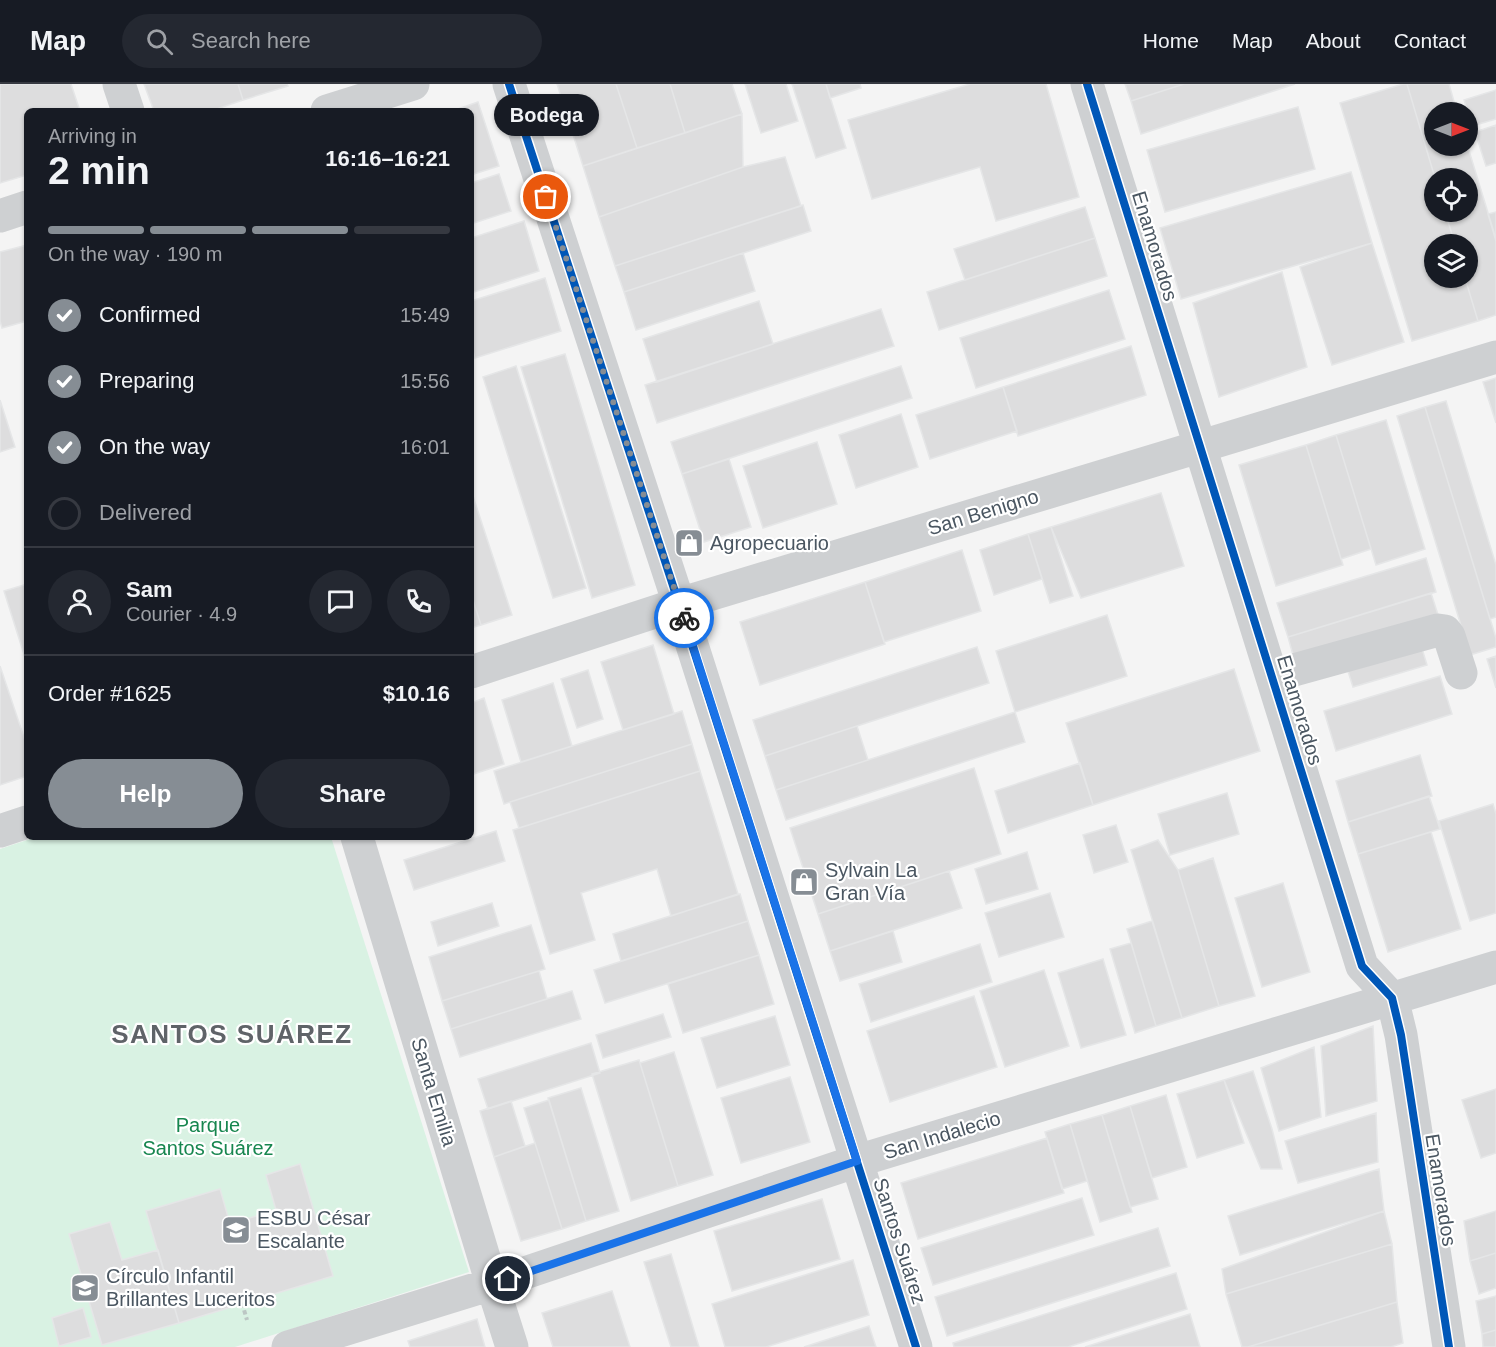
<!DOCTYPE html>
<meta charset="utf-8">
<style>
:root{--surface:#171b24;--page:#242831;--text:#f1f3f6;--muted:#9ea1a6;--line:#363941;--accent:#868d94}
body{margin:0;font-family:Arial,sans-serif;background:var(--page);color:var(--text);height:100vh;display:flex;flex-direction:column;font-size:22px;white-space:nowrap}
*{box-sizing:border-box;margin:0}
p{font-size:20px;color:var(--muted)}
.icon{flex:none;width:33px;height:33px;fill:none;stroke:currentColor;stroke-width:2;stroke-linecap:round;stroke-linejoin:round}
.map{position:relative;flex:1;overflow:hidden}
.drawer{position:absolute;left:24px;top:24px;width:450px;height:732px;display:flex;flex-direction:column;background:var(--surface);border-radius:9px;box-shadow:0 2px 4px #0004}
.drawer>*{flex:none}
.needle{width:39px;rotate:90deg}
.controls{position:absolute;left:1424px;top:18px;display:grid;gap:12px}
.controls a{display:grid;place-items:center;width:54px;height:54px;border-radius:50%;background:var(--surface);box-shadow:0 2px 4px #0004;font-size:30px}
.pin{position:absolute;display:grid;place-items:center;width:51px;height:51px;color:#fff;margin:-26px;border:3px solid #fff;border-radius:50%;box-shadow:0 2px 6px #0007}
.courier{position:absolute;display:grid;place-items:center;width:60px;height:60px;margin:-30px;border:4px solid #1a73e8;border-radius:50%;background:#fff;color:#222;box-shadow:0 2px 8px #0007}
.bubble{position:absolute;height:42px;border-radius:21px;background:var(--surface);box-shadow:0 2px 4px #0004;font-size:20px;font-weight:700;line-height:42px;text-align:center}
.headline em{font-style:normal;font-weight:700}
.headline div{display:flex;flex-direction:column-reverse}
.headline{display:flex;align-items:center;justify-content:space-between;height:102px;padding:0 24px}
h1{font-size:39px;font-weight:700;line-height:45px}
.bar{display:grid;grid-template-columns:repeat(4,1fr);gap:9px 6px;align-content:center;height:72px;padding:0 24px}
.bar i{height:8px;border-radius:4px;background:var(--line)}
.bar .on{background:var(--accent)}
.bar p{grid-column:span 4}
.line{display:flex;align-items:center;gap:15px;padding:0 24px;border-top:2px solid var(--line)}
.line div{flex:1}
.round{display:grid;place-items:center;flex:none;width:63px;height:63px;border-radius:32px;background:var(--page)}
ol{padding:0 24px;list-style:none}
li{display:flex;align-items:center;gap:18px;height:66px}
li p{margin-inline-start:auto}
li .icon{padding:6px;border-radius:50%;background:var(--accent);color:#fff;stroke-width:4}
li:last-child{color:var(--muted)}
li i{width:33px;height:33px;border:3px solid var(--line);border-radius:50%}
.cta{display:flex;gap:12px;margin-top:auto;padding:12px 24px}
.cta a{flex:1;height:69px;border-radius:36px;background:var(--accent);color:#fff;font-size:24px;font-weight:700;line-height:69px;text-align:center}
.cta a+a{background:var(--page);color:var(--text)}
header{display:flex;align-items:center;gap:36px;box-sizing:border-box;height:84px;padding:0 30px;background:var(--surface);border-bottom:2px solid var(--line)}
header strong{font-size:28px}
nav{display:flex;gap:33px;margin-inline-start:auto;font-size:21px}
.search{width:420px;height:54px;background:var(--page);display:flex;align-items:center;gap:15px;box-sizing:border-box;padding:0 21px;border-radius:33px;color:var(--muted);font-size:22px}
.map>svg:first-child{display:block}
.green{fill:#d9f2e3}
.building{fill:#ddddde;stroke:#e5e6e7;stroke-width:1.5}
.lines{fill:none;stroke-linecap:round;stroke-linejoin:round}
.path{stroke:#bcc7c4;stroke-width:4;stroke-dasharray:4.5 3;stroke-linecap:butt}
.minor{stroke:#ced0d2;stroke-width:33}
.cycleway-casing{stroke:#fff;stroke-width:11}
.cycleway{stroke:#0057b8;stroke-width:8}
.done{stroke:#868d94;stroke-width:6;stroke-dasharray:0 10.8}
.route{stroke:#1a73e8;stroke-width:8}
.labels{text-anchor:middle;dominant-baseline:central;stroke-width:4.5;stroke-linejoin:round;paint-order:stroke}
.street-label{font-size:20px;fill:#4a5661;stroke:#fff}
.poi-label{font-size:20px;fill:#4a5661;stroke:#fff;text-anchor:start}
.park-label{font-size:20px;fill:#17864f;stroke:#fff}
.district-label{font-size:26px;font-weight:bold;letter-spacing:1.5px;fill:#5f6368;stroke:#fff}
</style>
<header>
<strong>Map</strong>
<div class="search"><svg class="icon" aria-label="search" viewBox="0 0 24 24"><circle cx="10" cy="10" r="6"/><path d="M15 15l6 6"/></svg>Search here</div>
<nav><a>Home</a><a>Map</a><a>About</a><a>Contact</a></nav>
</header>
<div class="map">
<svg width="1496" height="1263" viewBox="0 0 1496 1263">
<rect width="100%" height="100%" fill="#f4f4f4"/>
<path class="green" d="M 36,753 L 331,753 L 469,1188 L 235,1263 L 0,1263 L 0,765 Z"/>
<path class="building" d="M 0,0 L 71,0 L 80,27 L 27,27 L 27,91 L 0,99 Z
M 144,0 L 238,0 L 243,16 L 211,27 L 154,27 Z
M 238,0 L 287,0 L 288,2 L 243,16 Z
M 557,0 L 616,0 L 637,64 L 583,82 Z
M 616,0 L 670,0 L 685,49 L 637,64 Z
M 670,0 L 732,0 L 742,30 L 685,49 Z
M 745,0 L 786,0 L 798,37 L 761,49 Z
M 792,0 L 826,0 L 846,64 L 816,74 Z
M 826,0 L 860,0 L 861,4 L 830,14 Z
M 970,0 L 1046,0 L 1079,113 L 996,137 L 980,83 L 872,115 L 848,36 Z
M 1125,0 L 1184,0 L 1131,17 Z
M 1184,0 L 1295,0 L 1141,50 L 1131,17 Z
M 1403,0 L 1407,0 L 1435,94 L 1434,94 L 1434,128 L 1445,128 L 1455,160 L 1434,160 L 1434,194 L 1465,194 L 1478,237 L 1412,257 L 1340,19 Z
M 1407,0 L 1449,0 L 1457,28 L 1434,28 L 1434,62 L 1467,62 L 1467,60 L 1496,155 L 1496,231 L 1478,237 L 1465,194 L 1467,194 L 1467,160 L 1455,160 L 1445,128 L 1467,128 L 1467,94 L 1435,94 Z
M 1496,6 L 1496,35 L 1472,42 L 1464,16 Z
M 478,18 L 499,82 L 471,91 L 471,27 L 452,27 Z
M 1298,23 L 1315,85 L 1165,128 L 1147,66 Z
M 742,30 L 743,83 L 599,133 L 583,82 Z
M 1496,41 L 1496,79 L 1486,82 L 1475,48 Z
M 785,73 L 801,122 L 615,182 L 599,133 L 743,83 Z
M 1351,88 L 1372,159 L 1181,215 L 1160,144 Z
M 499,90 L 511,127 L 471,140 L 471,99 Z
M 803,121 L 811,147 L 624,208 L 615,182 Z
M 1085,123 L 1095,154 L 965,196 L 954,165 Z
M 1496,128 L 1496,157 L 1488,130 Z
M 524,137 L 539,187 L 471,209 L 471,154 Z
M 1095,154 L 1107,192 L 939,246 L 927,208 Z
M 1372,159 L 1404,258 L 1332,281 L 1300,183 Z
M 27,161 L 27,237 L 2,244 L 0,237 L 0,168 Z
M 743,169 L 755,207 L 636,246 L 624,208 Z
M 1282,188 L 1307,283 L 1219,313 L 1193,219 Z
M 545,194 L 561,247 L 475,274 L 471,261 L 471,217 Z
M 1109,206 L 1125,255 L 976,304 L 960,254 Z
M 759,217 L 773,260 L 657,298 L 643,255 Z
M 881,225 L 894,262 L 657,339 L 645,301 Z
M 1131,262 L 1146,311 L 1018,352 L 1003,303 Z
M 565,270 L 635,501 L 592,514 L 521,283 Z
M 516,282 L 586,504 L 553,514 L 483,293 Z
M 901,282 L 912,314 L 682,390 L 671,358 Z
M 1496,294 L 1496,339 L 1483,298 Z
M 1003,303 L 1017,347 L 930,375 L 916,331 Z
M 0,316 L 15,363 L 0,368 Z
M 1446,317 L 1496,481 L 1496,533 L 1490,535 L 1425,323 Z
M 1425,323 L 1496,554 L 1496,563 L 1470,571 L 1397,332 Z
M 901,330 L 918,383 L 856,404 L 839,351 Z
M 1386,336 L 1425,465 L 1376,481 L 1336,351 Z
M 1336,351 L 1371,465 L 1341,475 L 1306,361 Z
M 817,358 L 837,420 L 763,444 L 743,382 Z
M 1306,361 L 1343,481 L 1276,502 L 1239,381 Z
M 729,375 L 751,443 L 704,458 L 682,390 Z
M 471,406 L 512,531 L 481,541 L 471,510 Z
M 1161,409 L 1184,482 L 1081,514 L 1051,443 Z
M 1051,443 L 1073,512 L 1050,519 L 1028,450 Z
M 1028,450 L 1042,495 L 994,511 L 980,466 Z
M 962,466 L 981,527 L 884,558 L 865,498 Z
M 1426,474 L 1436,508 L 1288,553 L 1277,519 Z
M 865,498 L 885,560 L 760,601 L 740,538 Z
M 27,500 L 27,580 L 4,507 Z
M 1431,509 L 1440,537 L 1296,582 L 1288,553 Z
M 471,510 L 481,541 L 471,544 Z
M 1107,531 L 1127,592 L 1015,628 L 996,567 Z
M 1420,558 L 1427,581 L 1353,603 L 1346,581 Z
M 653,561 L 674,630 L 623,646 L 601,578 Z
M 977,563 L 989,599 L 765,672 L 753,636 Z
M 1496,572 L 1496,604 L 1487,575 Z
M 0,582 L 27,662 L 27,692 L 0,701 Z
M 1234,585 L 1260,667 L 1093,721 L 1066,639 Z
M 588,586 L 603,635 L 577,644 L 561,595 Z
M 1440,592 L 1452,630 L 1336,667 L 1324,627 Z
M 553,599 L 572,662 L 521,678 L 502,616 Z
M 484,614 L 504,680 L 471,691 L 471,619 Z
M 682,627 L 692,660 L 504,720 L 494,687 Z
M 1015,628 L 1025,658 L 786,736 L 776,706 Z
M 857,642 L 868,676 L 776,706 L 765,672 Z
M 692,660 L 700,687 L 519,744 L 510,718 Z
M 1420,671 L 1432,712 L 1348,738 L 1336,697 Z
M 1080,679 L 1093,721 L 1008,749 L 995,707 Z
M 974,684 L 1001,770 L 818,830 L 790,744 Z
M 700,687 L 738,810 L 671,832 L 657,785 L 581,809 L 595,856 L 550,870 L 513,746 Z
M 1227,709 L 1239,750 L 1170,771 L 1158,730 Z
M 1429,712 L 1440,745 L 1358,770 L 1348,738 Z
M 1493,720 L 1496,730 L 1496,829 L 1470,837 L 1439,737 Z
M 1116,741 L 1128,778 L 1094,789 L 1083,751 Z
M 496,747 L 505,777 L 414,806 L 404,776 Z
M 1431,748 L 1461,845 L 1388,868 L 1358,770 Z
M 1158,756 L 1178,786 L 1219,922 L 1182,934 L 1131,766 Z
M 1027,768 L 1038,805 L 986,820 L 975,785 Z
M 1213,774 L 1255,912 L 1219,922 L 1178,786 Z
M 949,787 L 962,824 L 830,867 L 818,830 Z
M 1283,799 L 1310,888 L 1262,903 L 1235,814 Z
M 1050,809 L 1064,853 L 999,873 L 985,829 Z
M 740,810 L 748,837 L 621,877 L 613,850 Z
M 492,819 L 499,842 L 438,862 L 431,838 Z
M 748,837 L 759,871 L 605,919 L 594,886 Z
M 1152,837 L 1182,934 L 1156,942 L 1127,845 Z
M 531,841 L 545,885 L 442,917 L 429,873 Z
M 893,847 L 902,878 L 840,897 L 830,867 Z
M 1131,859 L 1156,942 L 1135,949 L 1110,865 Z
M 980,860 L 992,898 L 871,938 L 859,900 Z
M 759,871 L 774,920 L 683,949 L 668,900 Z
M 1103,875 L 1126,951 L 1081,964 L 1058,889 Z
M 1044,886 L 1069,962 L 1005,983 L 980,907 Z
M 539,887 L 547,915 L 451,945 L 442,917 Z
M 572,907 L 581,935 L 460,973 L 451,945 Z
M 974,912 L 997,983 L 890,1018 L 867,947 Z
M 663,930 L 671,953 L 603,974 L 596,951 Z
M 775,932 L 790,981 L 717,1004 L 701,954 Z
M 1373,942 L 1377,1017 L 1326,1032 L 1321,962 Z
M 591,959 L 600,989 L 488,1025 L 478,995 Z
M 1314,963 L 1321,1033 L 1279,1047 L 1261,984 Z
M 674,968 L 713,1091 L 678,1102 L 640,979 Z
M 639,976 L 678,1102 L 631,1117 L 592,990 Z
M 1253,987 L 1272,1045 L 1282,1085 L 1261,1085 L 1224,996 Z
M 790,993 L 810,1058 L 741,1079 L 721,1014 Z
M 1224,996 L 1244,1059 L 1197,1074 L 1177,1010 Z
M 581,1004 L 619,1127 L 586,1137 L 548,1014 Z
M 1496,1005 L 1496,1069 L 1481,1074 L 1462,1016 Z
M 1166,1011 L 1187,1083 L 1152,1094 L 1130,1022 Z
M 549,1016 L 586,1137 L 562,1145 L 524,1024 Z
M 511,1017 L 525,1062 L 494,1073 L 480,1027 Z
M 1130,1022 L 1158,1115 L 1130,1123 L 1102,1031 Z
M 1376,1029 L 1378,1078 L 1298,1099 L 1285,1057 Z
M 1102,1031 L 1132,1128 L 1100,1138 L 1070,1040 Z
M 1070,1040 L 1087,1097 L 1062,1105 L 1045,1048 Z
M 1047,1054 L 1064,1109 L 918,1155 L 901,1099 Z
M 535,1059 L 562,1145 L 521,1157 L 494,1073 Z
M 300,1080 L 333,1192 L 179,1239 L 146,1127 L 220,1105 L 230,1140 L 276,1126 L 266,1091 Z
M 1379,1085 L 1384,1127 L 1240,1171 L 1228,1132 Z
M 1082,1114 L 1094,1151 L 933,1201 L 921,1164 Z
M 822,1115 L 840,1175 L 732,1207 L 714,1147 Z
M 1384,1127 L 1392,1160 L 1226,1210 L 1222,1185 Z
M 1496,1127 L 1496,1169 L 1470,1177 L 1464,1137 Z
M 110,1138 L 122,1176 L 158,1166 L 179,1239 L 102,1261 L 69,1150 Z
M 1158,1144 L 1170,1182 L 947,1252 L 935,1213 Z
M 1392,1160 L 1397,1218 L 1248,1263 L 1242,1263 L 1226,1210 Z
M 1496,1169 L 1496,1204 L 1479,1210 L 1470,1177 Z
M 671,1170 L 699,1263 L 671,1263 L 644,1178 Z
M 853,1176 L 869,1231 L 766,1263 L 725,1263 L 712,1220 Z
M 1176,1189 L 1187,1225 L 1068,1263 L 954,1263 L 953,1259 Z
M 612,1207 L 630,1263 L 553,1263 L 542,1229 Z
M 1496,1212 L 1496,1246 L 1482,1250 L 1476,1217 Z
M 1397,1218 L 1403,1259 L 1391,1263 L 1248,1263 Z
M 83,1224 L 91,1253 L 59,1262 L 52,1234 Z
M 1190,1230 L 1200,1263 L 1085,1263 Z
M 477,1235 L 485,1263 L 410,1263 L 408,1257 Z
M 869,1242 L 876,1263 L 804,1263 Z
M 1496,1246 L 1496,1263 L 1483,1263 L 1482,1250 Z"/>
<g class="lines">
<path class="path" d="M 242,1219 L 247,1236"/>
<path class="minor" d="M 119,0 L 128,27
M 509,0 L 679,520 L 916,1263
M 1087,0 L 1362,882 L 1392,914 L 1401,951 L 1449,1263
M 327,27 L 413,0
M 0,132 L 27,123
M 471,588 L 679,520 L 1496,273
M 1272,592 L 1438,546 L 1445,547 L 1449,552 L 1461,589
M 0,747 L 27,738
M 357,753 L 492,1200 L 512,1263
M 288,1263 L 492,1200 L 857,1077 L 1496,883"/>
<g class="cycleway-casing">
<path id="cycleway" d="M 509,0 L 679,520 L 916,1263
M 1087,0 L 1362,882 L 1392,914 L 1401,951 L 1449,1263"/>
</g>
<use href="#cycleway" class="cycleway"/>
</g>
<g class="lines">
<path class="done" d="M 546,113 L 684,534"/>
<path class="route" d="M 508,1195 L 857,1077 L 684,534"/>
</g>
<defs>
<g id="shop-square" transform="scale(1.5)"><rect x="-9" y="-9" width="18" height="18" rx="4" fill="#868d94" stroke="#fff"/><path d="M-5-2.5h2.3a2.7 3.5 0 0 1 5.4 0H5L5.5 6h-11ZM-1.5-2.5h3a1.5 2.3 0 0 0-3 0Z" fill="#fff"/></g>
<g id="school-square" transform="scale(1.5)"><rect x="-9" y="-9" width="18" height="18" rx="4" fill="#868d94" stroke="#fff"/><path d="M0-5L7-2L0 1L-7-2ZM-4 1L0 2.5L4 1V4Q0 6-4 4Z" fill="#fff"/></g>
</defs>
<g fill-rule="evenodd">
<use href="#shop-square" x="689" y="459"/>
<use href="#shop-square" x="804" y="798"/>
<use href="#school-square" x="236" y="1146"/>
<use href="#school-square" x="85" y="1204"/>
</g>
<g class="labels">
<g class="street-label">
<text transform="translate(1155 162) rotate(73)">Enamorados</text>
<text transform="translate(983 428) rotate(-17)">San Benigno</text>
<text transform="translate(1300 626) rotate(73)">Enamorados</text>
<text transform="translate(434 1008) rotate(73)">Santa Emilia</text>
<text transform="translate(942 1051) rotate(-17)">San Indalecio</text>
<text transform="translate(1441 1106) rotate(81)">Enamorados</text>
<text transform="translate(900 1157) rotate(72)">Santos Suárez</text>
</g>
<g class="poi-label">
<text x="710" y="459">Agropecuario</text>
<text x="825" y="786">Sylvain La<tspan x="825" dy="23">Gran Vía</tspan></text>
<text x="257" y="1134">ESBU César<tspan x="257" dy="23">Escalante</tspan></text>
<text x="106" y="1192">Círculo Infantil<tspan x="106" dy="23">Brillantes Luceritos</tspan></text>
</g>
<g class="park-label">
<text x="208" y="1041">Parque<tspan x="208" dy="23">Santos Suárez</tspan></text>
</g>
<g class="district-label">
<text x="232" y="950">SANTOS SUÁREZ</text>
</g>
</g>
</svg>
<div class="controls">
<a><svg class="needle" viewBox="-14 -14 28 28"><path d="M0-13l5 13h-10z" fill="#e53935"/><path d="M0 13l5-13h-10z" fill="#9ea1a6"/></svg></a>
<a><svg class="icon" aria-label="locate" viewBox="0 0 24 24"><circle cx="12" cy="12" r="6"/><path d="M12 2v4M12 18v4M2 12h4M18 12h4"/></svg></a>
<a><svg class="icon" aria-label="layers" viewBox="0 0 24 24"><path d="M12 4l9 5-9 5-9-5zM3 14l9 5 9-5"/></svg></a>
</div>
<div class="pin" style="left:546px;top:113px;background:#ea580c"><svg class="icon" aria-label="bag" viewBox="0 0 24 24"><path d="M5 8h14l-1 12H6zM9 8a3 3 0 0 1 6 0"/></svg></div>
<div class="pin" style="left:508px;top:1195px;background:#1f2937"><svg class="icon" aria-label="home" viewBox="0 0 24 24"><path d="M3 11l9-7 9 7M6 9v11h12V9"/></svg></div>
<div class="courier" style="left:684px;top:534px"><svg class="icon" aria-label="bike" viewBox="0 0 24 24"><circle cx="6" cy="16" r="4"/><circle cx="18" cy="16" r="4"/><path d="M6 16l4-8h5l3 8M10 8l3 8H6M13 5h3"/></svg></div>
<div class="bubble" style="left:494px;top:10px;width:105px">Bodega</div>
<section class="drawer">
<div class="headline"><div><h1>2 min</h1><p>Arriving in</p></div><em>16:16–16:21</em></div>
<div class="bar"><i class="on"></i><i class="on"></i><i class="on"></i><i></i><p>On the way · 190 m</p></div>
<ol>
<li><svg class="icon" aria-label="check" viewBox="0 0 24 24"><path d="M5 12l5 5 9-10"/></svg>Confirmed<p>15:49</p></li>
<li><svg class="icon" aria-label="check" viewBox="0 0 24 24"><path d="M5 12l5 5 9-10"/></svg>Preparing<p>15:56</p></li>
<li><svg class="icon" aria-label="check" viewBox="0 0 24 24"><path d="M5 12l5 5 9-10"/></svg>On the way<p>16:01</p></li>
<li><i></i>Delivered</li>
</ol>
<div class="line" style="height:108px"><a class="round"><svg class="icon" aria-label="person" viewBox="0 0 24 24"><circle cx="12" cy="8" r="4"/><path d="M4 21q1-7 8-7t8 7"/></svg></a><div><b>Sam</b><p>Courier · 4.9</p></div><a class="round"><svg class="icon" aria-label="chat" viewBox="0 0 24 24"><path d="M4 5h16v11H9l-5 4z"/></svg></a><a class="round"><svg class="icon" aria-label="phone" viewBox="0 0 24 24"><path d="M5 4h4l2 5-3 2q2 4 5 5l2-3 5 2v4C11 20 4 13 5 4z"/></svg></a></div>
<div class="line" style="height:78px"><div>Order #1625</div><b>$10.16</b></div>
<div class="cta"><a>Help</a><a>Share</a></div>
</section>
</div>
